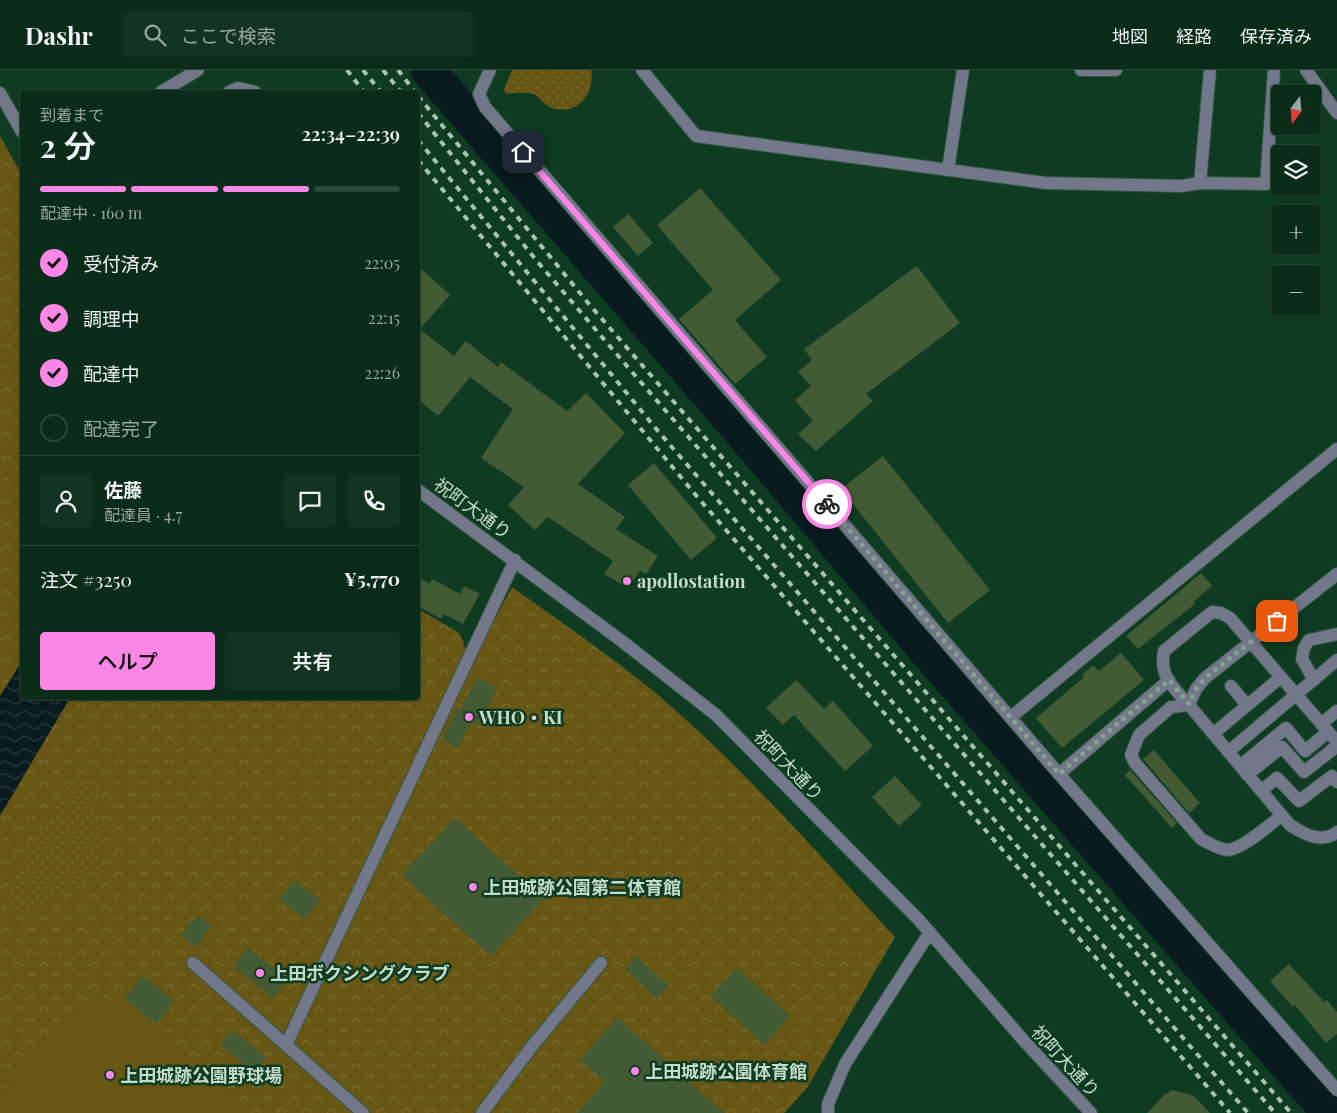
<!DOCTYPE html>
<html lang="ja">
<meta charset="utf-8">
<style>
:root{--surface:#0a2c19;--page:#133422;--text:#f1f3f6;--muted:#99a7a2;--line:#2a4838;--accent:#fa87e6}
body{margin:0;font-family:"Playfair Display","Noto Sans JP",serif;background:var(--page);color:var(--text);height:100vh;display:flex;flex-direction:column;font-size:19px;white-space:nowrap}
*{box-sizing:border-box;margin:0}
p{font-size:16px;color:var(--muted)}
.icon{flex:none;width:28px;height:28px;fill:none;stroke:currentColor;stroke-width:2;stroke-linecap:round;stroke-linejoin:round}
.map{position:relative;flex:1;overflow:hidden}
.panel{position:absolute;left:20px;top:20px;width:400px;height:610px;display:flex;flex-direction:column;background:var(--surface);border-radius:5px;box-shadow:0 1px 4px #0004,0 0 0 1px var(--line)}
.panel>*{flex:none}
.needle{width:32px;rotate:196deg}
.controls{position:absolute;left:1271px;top:15px;display:grid;gap:10px}
.controls a{display:grid;place-items:center;width:50px;height:50px;border-radius:5px;background:var(--surface);box-shadow:0 1px 4px #0004,0 0 0 1px var(--line);font-size:25px}
.pin{position:absolute;display:grid;place-items:center;width:42px;height:42px;color:#fff;margin:-21px;border-radius:10px;box-shadow:0 2px 8px #0006}
.courier{position:absolute;display:grid;place-items:center;width:50px;height:50px;margin:-25px;border:4px solid #fa87e6;border-radius:50%;background:#fff;color:#222;box-shadow:0 1px 6px #0007}
.overview em{font-style:normal;font-weight:600}
.overview div{display:flex;flex-direction:column-reverse}
.overview{display:flex;align-items:center;justify-content:space-between;height:85px;padding:0 20px}
h1{font-size:32px;font-weight:600;line-height:38px}
.bar{display:grid;grid-template-columns:repeat(4,1fr);gap:8px 5px;align-content:center;height:60px;padding:0 20px}
.bar i{height:6px;border-radius:4px;background:var(--line)}
.bar .active{background:var(--accent)}
.bar p{grid-column:span 4}
.line{display:flex;align-items:center;gap:12px;padding:0 20px;border-top:1px solid var(--line)}
.line div{flex:1}
.round{display:grid;place-items:center;flex:none;width:52px;height:52px;border-radius:5px;background:var(--page)}
ol{padding:0 20px;list-style:none}
li{display:flex;align-items:center;gap:15px;height:55px}
li p{margin-inline-start:auto}
li .icon{padding:5px;border-radius:50%;background:var(--accent);color:#111;stroke-width:4}
li:last-child{color:var(--muted)}
li i{width:28px;height:28px;border:2px solid var(--line);border-radius:50%}
.button{display:flex;gap:10px;margin-top:auto;padding:10px 20px}
.button a{flex:1;height:58px;border-radius:5px;background:var(--accent);color:#111;font-size:20px;font-weight:600;line-height:58px;text-align:center}
.button a+a{background:var(--page);color:var(--text)}
header{display:flex;align-items:center;gap:30px;box-sizing:border-box;height:70px;padding:0 25px;background:var(--surface);border-bottom:1px solid var(--line)}
header strong{font-size:24px}
nav{display:flex;gap:28px;margin-inline-start:auto;font-size:18px}
.search{width:350px;height:45px;background:var(--page);display:flex;align-items:center;gap:12px;box-sizing:border-box;padding:0 18px;border-radius:5px;color:var(--muted);font-size:19px}
.map>svg:first-child{display:block}
.forest{fill:url(#forest-crowns)}
.garden{fill:url(#garden-dots)}
.pitch{fill:#685714}
.water{fill:url(#water-waves)}
.lines{fill:none;stroke-linecap:round;stroke-linejoin:round}
.river{stroke:#091b1f;stroke-width:35}
.building{fill:#435b34}
.minor-casing{stroke:#2f5840;stroke-width:14}
.minor{stroke:#72778a;stroke-width:12}
.rail{stroke:#a7c2b0;stroke-width:4;stroke-dasharray:6 6;stroke-linecap:butt}
.done{stroke:#85a490;stroke-width:5;stroke-dasharray:0 9}
.route{stroke:#fa87e6;stroke-width:6}
.poi-dot{fill:#fa87e6;stroke:#0e3b21;stroke-width:2}
.labels{text-anchor:middle;dominant-baseline:central;stroke-width:5;stroke-linejoin:round;paint-order:stroke}
.street-label{font-size:18px;fill:#c5dccb;stroke:#0e3b21}
.poi-label{font-size:18px;font-weight:bold;fill:#c5dccb;stroke:#0e3b21;text-anchor:start}
</style>
<header>
<strong>Dashr</strong>
<div class="search"><svg class="icon" aria-label="search" viewBox="0 0 24 24"><circle cx="10" cy="10" r="6"/><path d="M15 15l6 6"/></svg>ここで検索</div>
<nav><a>地図</a><a>経路</a><a>保存済み</a></nav>
</header>
<div class="map">
<svg width="1337" height="1043" viewBox="0 0 1337 1043">
<defs>
<pattern id="forest-crowns" width="20" height="18" patternUnits="userSpaceOnUse" patternTransform="scale(1.25)"><rect width="20" height="18" fill="#685714"/><path d="M2 6a3 3 0 1 1 6 0M12 15a3 3 0 1 1 6 0" fill="none" stroke="#7c6f35"/></pattern>
<pattern id="garden-dots" width="8" height="8" patternUnits="userSpaceOnUse" patternTransform="scale(1.25)"><rect width="8" height="8" fill="#685714"/><path d="M2 2h.1M6 6h.1" fill="none" stroke="#7c6f35" stroke-width="1.8" stroke-linecap="round"/></pattern>
<pattern id="water-waves" width="16" height="10" patternUnits="userSpaceOnUse" patternTransform="scale(1.25)"><rect width="16" height="10" fill="#091b1f"/><path d="M0 5q4-4 8 0t8 0" fill="none" stroke="#2b3c3e"/></pattern>
</defs>
<rect width="100%" height="100%" fill="#0e3b21"/>
<path class="forest" d="M 0,66 L 22,105 L 22,628 L 418,628 L 418,539 L 458,562 L 464,573 L 463,576 L 476,584 L 512,517 C 561,552 611,586 658,625 C 744,698 819,785 895,867 L 807,1018 L 784,1043 L 0,1043 Z"/>
<path class="garden" d="M 512,0 L 591,0 C 595,23 578,46 552,38 C 544,36 540,26 533,24 C 526,22 514,23 506,24 L 504,19 Z
M 78,707 L 96,713 L 99,718 L 99,798 L 96,803 L 82,810 L 79,820 L 17,843 C 10,841 4,832 3,825 L 72,709 Z"/>
<path class="pitch" d="M 101,929 L 121,933 L 145,948 L 244,1043 L 0,1043 L 0,1031 L 33,978 L 80,933 Z"/>
<path class="water" d="M 22,591 L 22,628 L 70,628 L 0,746 L 0,626 Z"/>
<g class="lines">
<path class="river" d="M 428,0 L 737,357 L 934,590 L 1329,1043"/>
</g>
<path class="building" d="M 700,118 L 781,210 L 735,250 L 767,287 L 735,314 L 679,249 L 713,220 L 657,155 Z
M 628,144 L 653,173 L 638,186 L 613,157 Z
M 418,196 L 450,225 L 420,259 L 454,286 L 466,271 L 498,297 L 501,292 L 567,341 L 586,323 L 625,363 L 578,414 L 625,447 L 616,459 L 658,486 L 646,504 L 640,501 L 628,518 L 604,504 L 613,491 L 548,447 L 535,460 L 508,435 L 524,417 L 481,388 L 513,339 L 470,307 L 438,346 L 418,329 Z
M 917,196 L 960,253 L 866,324 L 873,331 L 816,381 L 798,364 L 813,351 L 795,330 L 811,316 L 798,302 L 812,290 L 804,279 Z
M 883,386 L 990,520 L 948,553 L 841,419 Z
M 654,393 L 717,468 L 691,490 L 628,415 Z
M 1201,503 L 1212,516 L 1193,532 L 1195,534 L 1138,579 L 1126,566 Z
M 418,507 L 430,514 L 432,509 L 460,524 L 464,516 L 480,524 L 463,554 L 444,544 L 441,549 L 418,536 Z
M 1121,583 L 1144,610 L 1062,678 L 1036,648 L 1084,607 L 1082,605 L 1093,595 L 1099,601 Z
M 477,608 L 497,618 L 479,656 L 471,652 L 458,678 L 442,670 L 458,638 L 461,639 Z
M 796,610 L 824,639 L 833,631 L 873,676 L 845,701 L 794,645 L 783,655 L 766,638 Z
M 1154,680 L 1200,733 L 1189,743 L 1143,689 Z
M 1130,700 L 1177,753 L 1172,758 L 1125,705 Z
M 895,706 L 922,735 L 899,756 L 872,727 Z
M 455,748 L 544,828 L 491,886 L 402,805 Z
M 295,810 L 320,830 L 305,849 L 279,829 Z
M 197,845 L 211,856 L 196,877 L 181,866 Z
M 248,878 L 288,909 L 273,928 L 233,896 Z
M 636,886 L 669,916 L 657,928 L 625,899 Z
M 1289,894 L 1324,932 L 1327,930 L 1337,942 L 1337,964 L 1326,973 L 1295,935 L 1293,937 L 1270,911 Z
M 737,898 L 790,946 L 764,975 L 711,926 Z
M 142,905 L 174,931 L 156,954 L 125,929 Z
M 617,948 L 725,1043 L 577,1043 L 605,1012 L 580,990 Z
M 232,960 L 266,988 L 255,1002 L 220,974 Z
M 1173,1020 L 1194,1026 L 1210,1043 L 1147,1043 L 1165,1024 Z"/>
<g class="lines">
<g class="minor-casing">
<path id="minor" d="M 490,0 L 479,24 L 485,37 L 1059,704 L 1337,1020
M 642,0 L 696,66 L 1046,113 L 1182,116 L 1200,113 L 1266,114 L 1274,0
M 1081,0 L 1116,0
M 1306,0 L 1337,43
M 161,22 L 198,0
M 229,22 L 238,18 L 255,22
M 0,23 L 22,62
M 948,100 L 963,0
M 1200,113 L 1210,0
M 418,420 L 623,572 L 716,645 L 918,849 L 1025,972 L 1091,1043
M 1337,504 L 1205,608 L 1196,619 L 1189,635 L 1290,755 C 1304,764 1321,774 1337,762
M 1314,610 L 1302,589 L 1304,578 L 1309,570 L 1337,564
M 1231,616 L 1247,635
M 1189,635 C 1173,617 1159,606 1164,581 L 1212,542 L 1221,543 L 1230,548 L 1337,672
M 1189,635 L 1171,637 L 1139,665 L 1131,685 L 1135,693 L 1201,769 C 1209,773 1218,779 1227,780 C 1242,780 1269,755 1281,746
M 1011,647 L 1337,379
M 1321,654 L 1337,641
M 1213,664 L 1281,607
M 1228,682 L 1337,590
M 1240,696 L 1286,658 L 1305,681 L 1328,662
M 1059,704 L 1169,610
M 1247,705 L 1282,677 L 1304,702 L 1337,676
M 1261,721 L 1277,708 L 1299,731 L 1332,706 L 1337,712
M 193,893 L 363,1043
M 286,975 L 515,490
M 482,1043 L 533,975 L 601,893
M 828,1043 L 828,1034 L 845,994 L 930,862"/>
</g>
<use href="#minor" class="minor"/>
<path class="rail" d="M 347,0 L 364,22
M 363,0 L 381,22
M 383,0 L 401,22
M 398,0 L 415,22
M 418,26 L 589,234 L 1291,1043
M 418,43 L 536,190 L 626,295 L 1275,1043
M 418,70 L 658,361 L 1248,1043
M 418,90 L 694,423 L 1230,1043"/>
</g>
<g class="lines">
<path class="done" d="M 827,434 L 1059,704 L 1169,610 L 1189,634 L 1196,619 L 1205,608 L 1277,551"/>
<path class="route" d="M 523,82 L 827,434"/>
</g>
<g class="poi-dot">
<circle cx="627" cy="511" r="5"/>
<circle cx="469" cy="647" r="5"/>
<circle cx="473" cy="817" r="5"/>
<circle cx="260" cy="903" r="5"/>
<circle cx="635" cy="1001" r="5"/>
<circle cx="110" cy="1005" r="5"/>
</g>
<g class="labels">
<g class="street-label">
<text transform="translate(473 438) rotate(36)">祝町大通り</text>
<text transform="translate(789 695) rotate(46)">祝町大通り</text>
<text transform="translate(1066 991) rotate(47)">祝町大通り</text>
</g>
<g class="poi-label">
<text x="637" y="511">apollostation</text>
<text x="479" y="647">WHO・KI</text>
<text x="483" y="817">上田城跡公園第二体育館</text>
<text x="270" y="903">上田ボクシングクラブ</text>
<text x="645" y="1001">上田城跡公園体育館</text>
<text x="120" y="1005">上田城跡公園野球場</text>
</g>
</g>
</svg>
<div class="controls">
<a><svg class="needle" viewBox="-14 -14 28 28"><path d="M0-13l5 13h-10z" fill="#e53935"/><path d="M0 13l5-13h-10z" fill="#99a7a2"/></svg></a>
<a><svg class="icon" aria-label="layers" viewBox="0 0 24 24"><path d="M12 4l9 5-9 5-9-5zM3 14l9 5 9-5"/></svg></a>
<a>+</a>
<a>−</a>
</div>
<div class="pin" style="left:1277px;top:551px;background:#ea580c"><svg class="icon" aria-label="bag" viewBox="0 0 24 24"><path d="M5 8h14l-1 12H6zM9 8a3 3 0 0 1 6 0"/></svg></div>
<div class="pin" style="left:523px;top:82px;background:#1f2937"><svg class="icon" aria-label="home" viewBox="0 0 24 24"><path d="M3 11l9-7 9 7M6 9v11h12V9"/></svg></div>
<div class="courier" style="left:827px;top:434px"><svg class="icon" aria-label="bike" viewBox="0 0 24 24"><circle cx="6" cy="16" r="4"/><circle cx="18" cy="16" r="4"/><path d="M6 16l4-8h5l3 8M10 8l3 8H6M13 5h3"/></svg></div>
<section class="panel">
<div class="overview"><div><h1>2 分</h1><p>到着まで</p></div><em>22:34–22:39</em></div>
<div class="bar"><i class="active"></i><i class="active"></i><i class="active"></i><i></i><p>配達中 · 160 m</p></div>
<ol>
<li><svg class="icon" aria-label="check" viewBox="0 0 24 24"><path d="M5 12l5 5 9-10"/></svg>受付済み<p>22:05</p></li>
<li><svg class="icon" aria-label="check" viewBox="0 0 24 24"><path d="M5 12l5 5 9-10"/></svg>調理中<p>22:15</p></li>
<li><svg class="icon" aria-label="check" viewBox="0 0 24 24"><path d="M5 12l5 5 9-10"/></svg>配達中<p>22:26</p></li>
<li><i></i>配達完了</li>
</ol>
<div class="line" style="height:90px"><a class="round"><svg class="icon" aria-label="person" viewBox="0 0 24 24"><circle cx="12" cy="8" r="4"/><path d="M4 21q1-7 8-7t8 7"/></svg></a><div><b>佐藤</b><p>配達員 · 4.7</p></div><a class="round"><svg class="icon" aria-label="chat" viewBox="0 0 24 24"><path d="M4 5h16v11H9l-5 4z"/></svg></a><a class="round"><svg class="icon" aria-label="phone" viewBox="0 0 24 24"><path d="M5 4h4l2 5-3 2q2 4 5 5l2-3 5 2v4C11 20 4 13 5 4z"/></svg></a></div>
<div class="line" style="height:65px"><div>注文 #3250</div><b>¥5,770</b></div>
<div class="button"><a>ヘルプ</a><a>共有</a></div>
</section>
</div>
